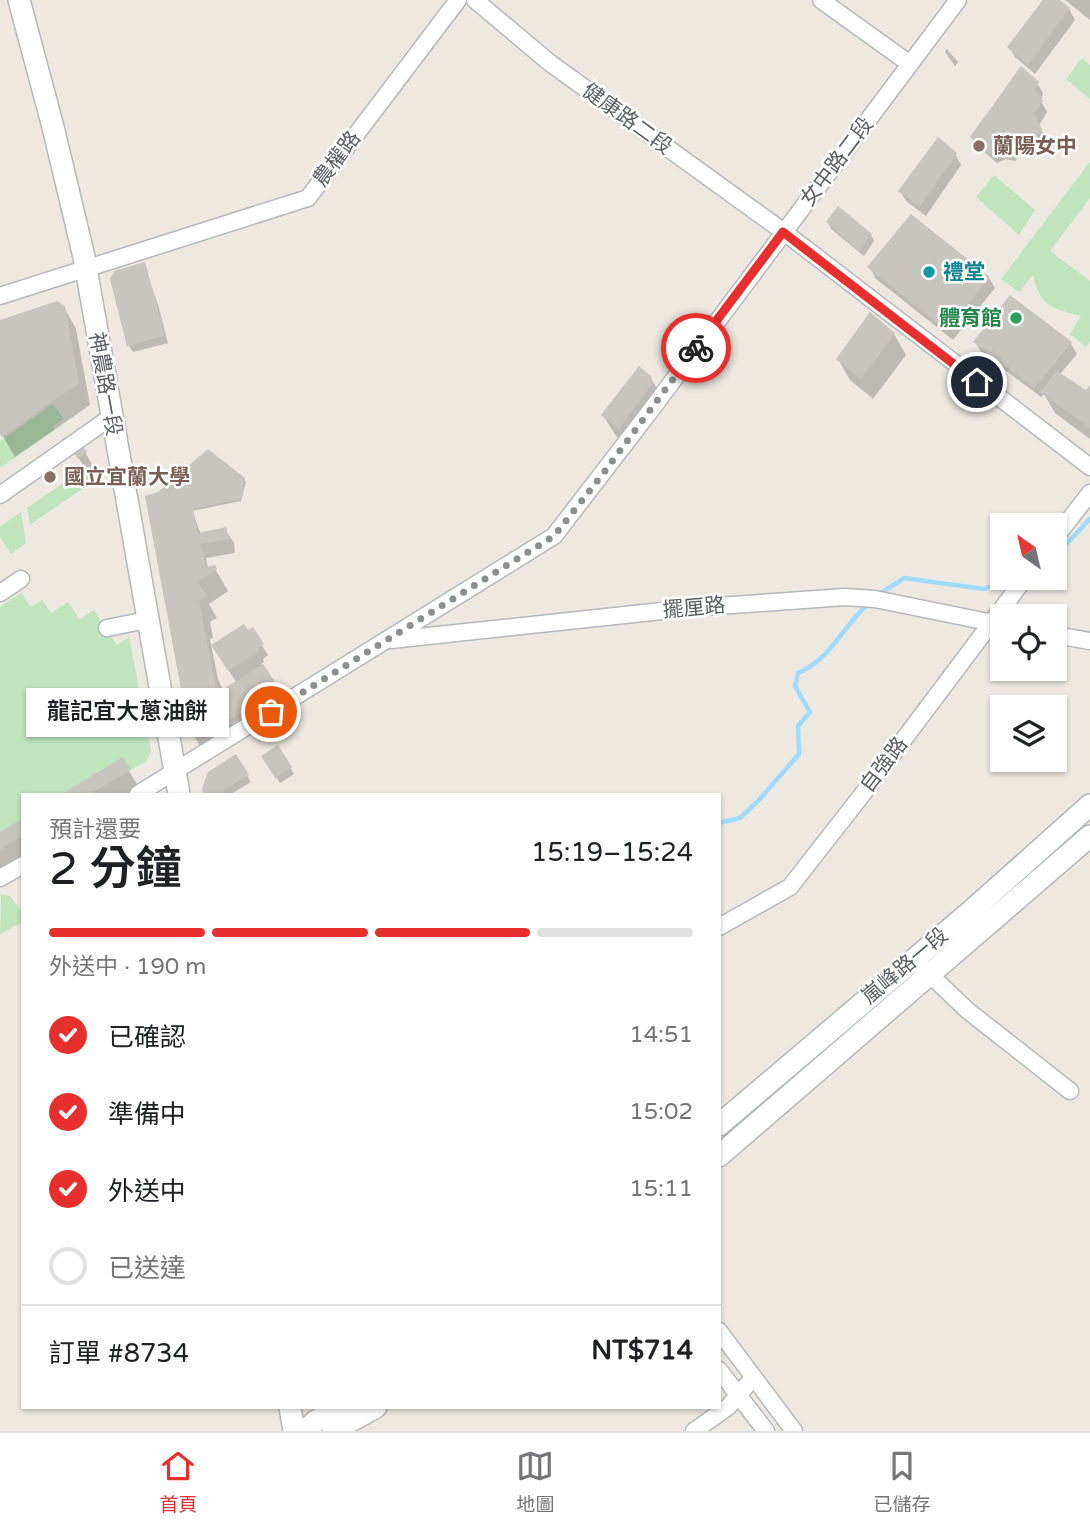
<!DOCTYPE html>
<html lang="zh-TW">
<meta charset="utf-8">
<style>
:root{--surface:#fff;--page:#f6f6f6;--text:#202124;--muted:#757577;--line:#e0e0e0;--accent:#e72f2d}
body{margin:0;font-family:"Varela Round","Noto Sans TC",sans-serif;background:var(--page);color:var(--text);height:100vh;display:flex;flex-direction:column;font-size:26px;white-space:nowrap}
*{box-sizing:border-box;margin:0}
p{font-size:23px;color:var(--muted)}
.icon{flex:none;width:38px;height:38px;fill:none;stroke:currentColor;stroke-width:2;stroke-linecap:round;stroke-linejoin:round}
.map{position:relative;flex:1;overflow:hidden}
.side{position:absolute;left:21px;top:793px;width:700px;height:616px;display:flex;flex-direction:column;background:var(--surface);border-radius:0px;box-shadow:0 2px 5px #0004}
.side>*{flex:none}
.needle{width:46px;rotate:326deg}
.controls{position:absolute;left:990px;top:513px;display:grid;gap:14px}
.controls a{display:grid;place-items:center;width:77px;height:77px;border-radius:0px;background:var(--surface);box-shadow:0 2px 5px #0004;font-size:35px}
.pin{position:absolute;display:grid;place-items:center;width:60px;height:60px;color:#fff;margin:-30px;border:4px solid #fff;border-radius:50%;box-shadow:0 2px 7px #0007}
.courier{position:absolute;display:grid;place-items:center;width:70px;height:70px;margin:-35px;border:5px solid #e72f2d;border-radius:50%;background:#fff;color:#222;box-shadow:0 2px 9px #0007}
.bubble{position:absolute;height:49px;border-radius:0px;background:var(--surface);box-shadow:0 2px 5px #0004;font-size:23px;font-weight:600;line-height:49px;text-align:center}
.headline em{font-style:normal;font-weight:600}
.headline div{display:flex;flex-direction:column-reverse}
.headline{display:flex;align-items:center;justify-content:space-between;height:119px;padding:0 28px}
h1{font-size:46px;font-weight:600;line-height:52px}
.bar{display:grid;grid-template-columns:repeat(4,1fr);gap:10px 7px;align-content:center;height:84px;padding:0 28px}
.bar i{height:9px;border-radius:5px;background:var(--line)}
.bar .current{background:var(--accent)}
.bar p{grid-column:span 4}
.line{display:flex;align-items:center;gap:18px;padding:0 28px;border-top:2px solid var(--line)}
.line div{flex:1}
ol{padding:0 28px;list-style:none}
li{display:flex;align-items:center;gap:21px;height:77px}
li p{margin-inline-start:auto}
li .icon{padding:7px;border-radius:50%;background:var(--accent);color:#fff;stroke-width:4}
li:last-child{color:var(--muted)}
li i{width:38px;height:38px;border:4px solid var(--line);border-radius:50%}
.tab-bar{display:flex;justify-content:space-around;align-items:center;height:98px;border-top:2px solid var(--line);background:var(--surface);font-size:19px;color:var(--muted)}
.tab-bar a{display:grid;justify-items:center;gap:4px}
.tab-bar .current{color:var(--accent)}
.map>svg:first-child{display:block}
.green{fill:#c0e4bd}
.shadow{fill:#0003}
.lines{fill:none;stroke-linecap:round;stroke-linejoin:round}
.stream{stroke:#a0dbfe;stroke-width:4.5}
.building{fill:#c8c4be}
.street-casing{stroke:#b4b8bc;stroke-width:19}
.secondary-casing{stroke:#b3b7bc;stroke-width:24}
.street{stroke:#fff;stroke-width:16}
.secondary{stroke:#fff;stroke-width:21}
.done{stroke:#8d8f8e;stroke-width:7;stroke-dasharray:0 12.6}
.route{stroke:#e72f2d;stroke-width:9}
.education-dot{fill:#8d6e63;stroke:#fff;stroke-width:2.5}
.culture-dot{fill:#0f9aa8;stroke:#fff;stroke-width:2.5}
.leisure-dot{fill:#2e9e5b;stroke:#fff;stroke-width:2.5}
.labels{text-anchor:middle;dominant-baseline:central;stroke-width:5;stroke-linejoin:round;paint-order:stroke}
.street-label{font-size:21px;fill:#5a5e62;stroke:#fff}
.education-label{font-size:21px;font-weight:bold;fill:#785e54;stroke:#fff;text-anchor:start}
.culture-label{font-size:21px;font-weight:bold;fill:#0d838f;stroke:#fff;text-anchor:start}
.leisure-label{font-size:21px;font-weight:bold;fill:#27864d;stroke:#fff;text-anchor:end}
</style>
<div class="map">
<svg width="1090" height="1431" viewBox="0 0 1090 1431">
<rect width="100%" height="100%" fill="#ede9e1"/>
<path class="green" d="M 1082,58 L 1090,65 L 1090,99 L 1066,79 Z
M 1090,162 L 1090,198 L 1050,251 L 1090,281 L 1090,341 L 1086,347 L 1070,334 L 1081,316 C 1052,308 1040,307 1033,275 L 1019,292 L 1001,279 Z
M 994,175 L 1035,210 L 1019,235 L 976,197 Z
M 53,404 L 64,419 L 53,426 L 55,430 L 0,468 L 0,441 Z
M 92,472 L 92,482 L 30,525 L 27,508 L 75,475 L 82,478 Z
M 21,512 L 26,543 L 11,554 L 0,537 L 0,527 Z
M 21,593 L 31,607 L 42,600 L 51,613 L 68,602 L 80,619 L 94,610 L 117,645 L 129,637 L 151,751 L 146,761 L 91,794 L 23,794 L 23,836 L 0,850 L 0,607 Z
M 1,895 L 10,896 L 23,915 L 23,922 L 0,934 Z"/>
<path class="shadow" d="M 1043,0 L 1057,0 L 1069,9 L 1075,20 L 1035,74 L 1015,57 L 1009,47 Z
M 1065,0 L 1090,0 L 1090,20 Z
M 947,49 L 958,62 L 955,66 L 945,52 Z
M 1037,83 L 1043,93 L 1041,101 L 1047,112 L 1039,125 L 1047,141 L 1035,157 L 1020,155 L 1015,161 L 1006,159 L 997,163 L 979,147 L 973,137 Z
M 955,154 L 961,165 L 926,216 L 906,201 L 900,191 Z
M 828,222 L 871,235 L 874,241 L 864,256 L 831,229 Z
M 144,264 L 159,308 L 168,343 L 133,352 L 129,346 L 111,279 Z
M 870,267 L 989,278 L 995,288 L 953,340 L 875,278 Z
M 1010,297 L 1071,344 L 1077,354 L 1060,374 L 1087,393 L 1090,388 L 1090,439 L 1055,413 L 1044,394 L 1041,397 L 981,352 L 975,342 Z
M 64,307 L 76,329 L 90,405 L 15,457 L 0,431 L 0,322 Z
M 894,334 L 906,355 L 873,399 L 850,380 L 838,359 Z
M 650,377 L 663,399 L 631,449 L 616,436 L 603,415 Z
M 80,444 L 98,474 L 92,479 L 73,449 Z
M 244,479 L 246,482 L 241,501 L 192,511 L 201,534 L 225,529 L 234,543 L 235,553 L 206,558 L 208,568 L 214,567 L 228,591 L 209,604 L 217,618 L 210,622 L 213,638 L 210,639 L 218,679 L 224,692 L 237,683 L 219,656 L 252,630 L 268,655 L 263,659 L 264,662 L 261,664 L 281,695 L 233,726 L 210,751 L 200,746 L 191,731 L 153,530 Z
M 277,747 L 294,774 L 280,783 L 263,757 Z
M 235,757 L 251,782 L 231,794 L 205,794 L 203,788 Z
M 122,760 L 142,792 L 138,794 L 65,794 Z
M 23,821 L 23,865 L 0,879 L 0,834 Z"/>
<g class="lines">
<path class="stream" d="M 1055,556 L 1090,519
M 878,595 L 904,578 L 984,589 L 1013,578
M 719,823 L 740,818 L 758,801 L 799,754 L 798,726 L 810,712 L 795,686 L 798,673 C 831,659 843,626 869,603"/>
</g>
<path class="building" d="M 1043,0 L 1060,0 L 1070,8 L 1028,65 L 1007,47 Z
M 1021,66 L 1039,82 L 1035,90 L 1043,101 L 1034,113 L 1042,129 L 1029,147 L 1014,145 L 1009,152 L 1000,149 L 990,154 L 970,137 Z
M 938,137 L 957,153 L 920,207 L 898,191 Z
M 838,206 L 872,234 L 859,251 L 826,222 Z
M 911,214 L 990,277 L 947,331 L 867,267 Z
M 145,262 L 165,336 L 127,346 L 110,279 L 114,271 Z
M 1010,295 L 1072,342 L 1034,388 L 973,342 Z
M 57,301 L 65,306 L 79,383 L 2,437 L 0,434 L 0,320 Z
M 870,312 L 895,333 L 861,379 L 836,359 Z
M 639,366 L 651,376 L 652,384 L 619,429 L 601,415 Z
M 1057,371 L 1086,390 L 1090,385 L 1090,428 L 1040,392 Z
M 80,442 L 87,452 L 78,459 L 71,449 Z
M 208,449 L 245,478 L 241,499 L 193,509 L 198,533 L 226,527 L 229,539 L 201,544 L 206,567 L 215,565 L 217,569 L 198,582 L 207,596 L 199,601 L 217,693 L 263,664 L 279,688 L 201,738 L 189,732 L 145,496 L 158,492 Z
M 244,624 L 248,630 L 253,627 L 264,644 L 258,648 L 260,651 L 228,671 L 211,645 Z
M 278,745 L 292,767 L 275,778 L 261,756 Z
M 236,754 L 249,775 L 224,790 L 226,794 L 203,794 L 202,788 L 208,772 Z
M 123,757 L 131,770 L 91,794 L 62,794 Z
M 23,818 L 23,836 L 0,850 L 0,832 Z"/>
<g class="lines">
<g class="street-casing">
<path id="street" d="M 475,0 L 550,63 L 784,232 L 1090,467
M 821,0 L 910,64
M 0,296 L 308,198 L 458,0
M 0,495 L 111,417
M 1055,538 L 1090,493
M 0,593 L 21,579
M 107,628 L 147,620
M 1055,635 L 1090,641
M 391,640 L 690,608 L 845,597 L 875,599 L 1003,625
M 138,794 L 554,536 L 651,410 L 958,0
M 0,878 L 23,865
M 719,927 L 790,887 L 865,791 L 1025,578
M 922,967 L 967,1010 L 1070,1091
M 719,1331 L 794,1431
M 719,1370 L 766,1431
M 694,1431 L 728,1407 L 753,1378"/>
</g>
<g class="secondary-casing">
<path id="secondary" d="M 19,0 L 53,127 L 84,257 L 179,794
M 719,1125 L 970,912 L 1090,805
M 719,1156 L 1090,836
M 290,1407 L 294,1431
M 305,1431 L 316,1421 L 342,1407
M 333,1431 L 376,1407"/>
</g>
<use href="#street" class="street"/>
<use href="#secondary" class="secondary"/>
</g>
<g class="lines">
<path class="done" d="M 271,712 L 554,536 L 602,475 L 696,348"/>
<path class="route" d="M 696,348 L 783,232 L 977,382"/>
</g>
<g class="education-dot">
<circle cx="979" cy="146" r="7"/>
<circle cx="50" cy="477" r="7"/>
</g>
<circle class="culture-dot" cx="929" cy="272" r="7"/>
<circle class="leisure-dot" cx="1016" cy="318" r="7"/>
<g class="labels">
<g class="street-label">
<text transform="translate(627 119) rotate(36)">健康路二段</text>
<text transform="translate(337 159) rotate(-53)">農權路</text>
<text transform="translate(837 162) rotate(-53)">女中路二段</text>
<text transform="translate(105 384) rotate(80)">神農路一段</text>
<text transform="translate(694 608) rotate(-5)">擺厘路</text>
<text transform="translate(884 765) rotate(-53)">自強路</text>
<text transform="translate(905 966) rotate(-40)">嵐峰路一段</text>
</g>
<g class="education-label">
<text x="993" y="146">蘭陽女中</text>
<text x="64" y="477">國立宜蘭大學</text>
</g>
<g class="culture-label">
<text x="943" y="272">禮堂</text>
</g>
<g class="leisure-label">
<text x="1002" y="318">體育館</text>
</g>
</g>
</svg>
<div class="controls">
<a><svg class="needle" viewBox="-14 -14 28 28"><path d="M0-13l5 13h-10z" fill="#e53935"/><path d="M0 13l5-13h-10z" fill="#757577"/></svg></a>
<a><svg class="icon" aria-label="locate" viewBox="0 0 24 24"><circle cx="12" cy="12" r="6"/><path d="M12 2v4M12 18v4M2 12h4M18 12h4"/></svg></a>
<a><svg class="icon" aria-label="layers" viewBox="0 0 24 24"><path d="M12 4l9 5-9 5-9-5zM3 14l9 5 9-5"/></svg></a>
</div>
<div class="pin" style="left:271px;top:712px;background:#ea580c"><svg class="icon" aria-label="bag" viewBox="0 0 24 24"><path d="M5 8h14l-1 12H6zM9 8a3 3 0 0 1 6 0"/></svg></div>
<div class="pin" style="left:977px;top:382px;background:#1f2937"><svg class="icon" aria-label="home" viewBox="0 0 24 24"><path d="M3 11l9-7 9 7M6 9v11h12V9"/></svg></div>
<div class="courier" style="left:696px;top:348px"><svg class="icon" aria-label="bike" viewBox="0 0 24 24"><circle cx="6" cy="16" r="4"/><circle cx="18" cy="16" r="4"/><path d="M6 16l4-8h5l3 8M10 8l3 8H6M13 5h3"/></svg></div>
<div class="bubble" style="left:26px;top:688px;width:203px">龍記宜大蔥油餅</div>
<section class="side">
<div class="headline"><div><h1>2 分鐘</h1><p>預計還要</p></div><em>15:19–15:24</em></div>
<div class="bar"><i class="current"></i><i class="current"></i><i class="current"></i><i></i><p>外送中 · 190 m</p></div>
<ol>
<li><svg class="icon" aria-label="check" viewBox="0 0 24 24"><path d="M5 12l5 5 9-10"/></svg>已確認<p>14:51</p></li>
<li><svg class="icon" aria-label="check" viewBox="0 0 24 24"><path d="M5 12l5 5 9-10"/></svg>準備中<p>15:02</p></li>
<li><svg class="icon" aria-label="check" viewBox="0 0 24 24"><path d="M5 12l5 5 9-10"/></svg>外送中<p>15:11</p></li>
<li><i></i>已送達</li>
</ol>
<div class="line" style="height:91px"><div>訂單 #8734</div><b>NT$714</b></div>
</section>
</div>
<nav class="tab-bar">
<a class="current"><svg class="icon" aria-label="home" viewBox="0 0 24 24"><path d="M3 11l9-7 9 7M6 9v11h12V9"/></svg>首頁</a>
<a><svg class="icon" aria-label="map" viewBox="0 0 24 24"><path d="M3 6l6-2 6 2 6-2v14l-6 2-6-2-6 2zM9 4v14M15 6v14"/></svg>地圖</a>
<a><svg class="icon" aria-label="saved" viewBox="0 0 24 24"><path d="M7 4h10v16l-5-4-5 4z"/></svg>已儲存</a>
</nav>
